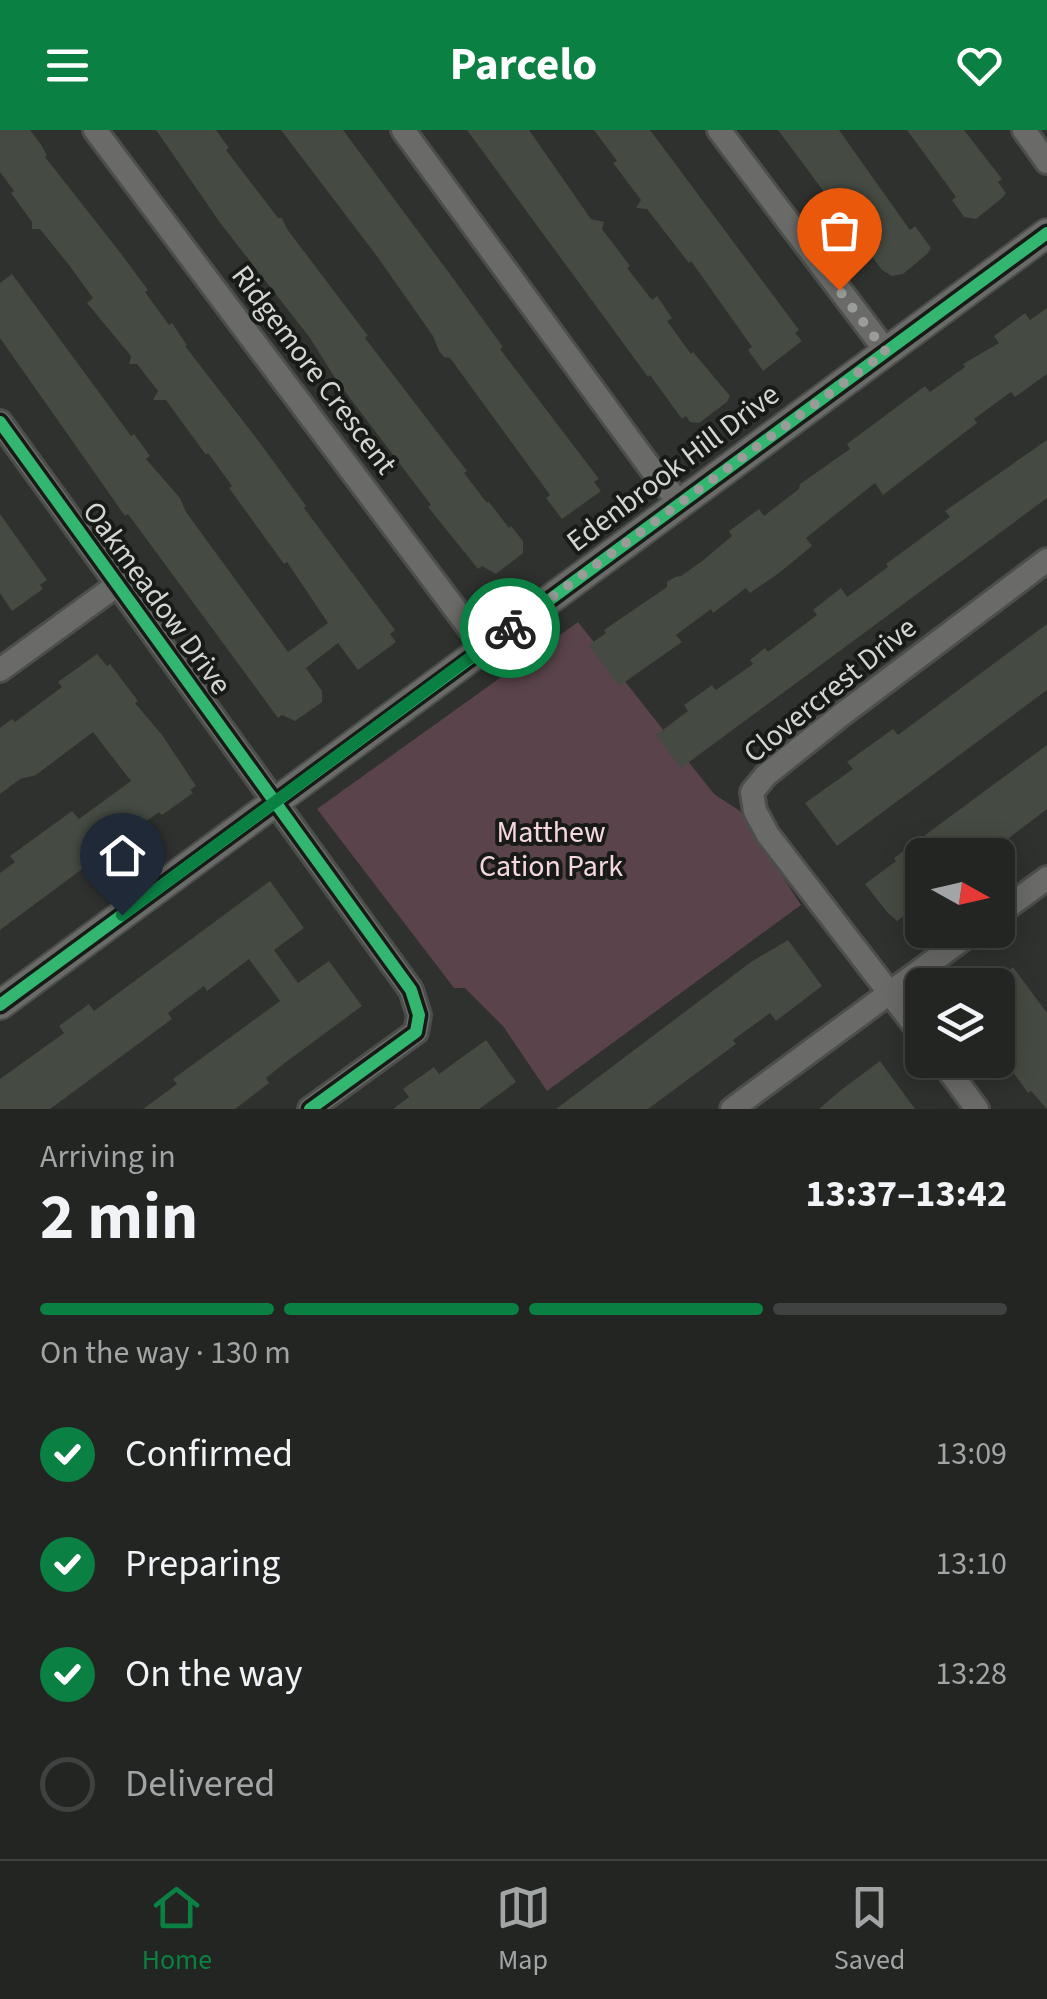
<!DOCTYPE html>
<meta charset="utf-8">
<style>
:root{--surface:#222522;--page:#2a2d2a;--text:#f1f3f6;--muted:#a2a5a5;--line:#3f4240;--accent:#0b8043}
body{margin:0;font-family:"Source Sans 3",sans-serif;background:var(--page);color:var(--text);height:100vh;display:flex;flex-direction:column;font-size:38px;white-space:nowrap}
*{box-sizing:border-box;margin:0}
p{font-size:32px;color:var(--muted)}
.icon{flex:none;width:55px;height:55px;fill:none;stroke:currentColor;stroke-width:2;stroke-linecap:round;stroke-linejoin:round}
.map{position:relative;height:979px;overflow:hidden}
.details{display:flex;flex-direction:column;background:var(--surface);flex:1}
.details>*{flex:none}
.needle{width:65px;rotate:98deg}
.fabs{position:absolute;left:905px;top:708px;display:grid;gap:20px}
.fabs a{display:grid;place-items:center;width:110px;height:110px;border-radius:15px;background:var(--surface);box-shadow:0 5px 25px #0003,0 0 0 2px var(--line);font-size:50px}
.pin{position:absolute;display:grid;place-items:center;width:85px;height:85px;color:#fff;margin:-102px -42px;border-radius:50% 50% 50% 0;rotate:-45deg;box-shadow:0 0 10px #0007}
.pin .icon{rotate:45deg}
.courier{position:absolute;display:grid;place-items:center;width:100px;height:100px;margin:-50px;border:8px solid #0b8043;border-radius:50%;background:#fff;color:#222;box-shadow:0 2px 12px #0007}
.headline em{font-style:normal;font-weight:700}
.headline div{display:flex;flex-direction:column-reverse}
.headline{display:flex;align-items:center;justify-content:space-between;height:170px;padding:0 40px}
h1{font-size:65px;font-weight:700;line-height:75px}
.bar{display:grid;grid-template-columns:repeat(4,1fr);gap:15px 10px;align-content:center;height:120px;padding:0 40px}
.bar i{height:12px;border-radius:8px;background:var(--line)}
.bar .on{background:var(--accent)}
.bar p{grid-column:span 4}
ol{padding:0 40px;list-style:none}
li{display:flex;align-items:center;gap:30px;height:110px}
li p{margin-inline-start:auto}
li .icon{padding:10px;border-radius:50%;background:var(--accent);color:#fff;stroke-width:4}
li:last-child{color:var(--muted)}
li i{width:55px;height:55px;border:5px solid var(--line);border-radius:50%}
header{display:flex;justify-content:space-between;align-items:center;height:130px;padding:0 40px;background:var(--accent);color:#fff;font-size:45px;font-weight:700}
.dock{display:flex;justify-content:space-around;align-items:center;height:140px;border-top:2px solid var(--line);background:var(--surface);font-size:28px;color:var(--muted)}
.dock a{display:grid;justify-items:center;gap:5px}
.dock .on{color:var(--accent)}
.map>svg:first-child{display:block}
.green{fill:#5a434a}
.building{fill:#454a42}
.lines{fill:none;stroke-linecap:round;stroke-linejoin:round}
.minor-casing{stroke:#4c4e4b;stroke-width:28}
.tertiary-casing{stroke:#4c4e4b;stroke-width:32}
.minor{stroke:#6a6b68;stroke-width:22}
.tertiary{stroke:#6a6b68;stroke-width:28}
.cycleway-casing{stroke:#171a16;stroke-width:19}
.cycleway{stroke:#33b770;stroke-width:12}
.done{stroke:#999c98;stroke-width:10;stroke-dasharray:0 18}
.route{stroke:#0b8043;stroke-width:12}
.labels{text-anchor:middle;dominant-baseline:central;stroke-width:8;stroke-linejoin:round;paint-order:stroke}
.street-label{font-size:30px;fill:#d2d6d1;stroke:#171a16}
.park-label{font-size:30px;fill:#f6d7e0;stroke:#171a16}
</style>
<header><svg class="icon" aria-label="menu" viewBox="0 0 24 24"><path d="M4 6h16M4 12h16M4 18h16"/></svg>Parcelo<svg class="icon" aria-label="heart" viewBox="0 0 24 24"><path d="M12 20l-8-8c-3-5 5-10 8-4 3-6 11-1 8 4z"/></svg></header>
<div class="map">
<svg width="1047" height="979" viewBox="0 0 1047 979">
<rect width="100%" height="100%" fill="#2e312d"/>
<path class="green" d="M 578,492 L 714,664 L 740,681 L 801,775 L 547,961 L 503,896 L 465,858 L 454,858 L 317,679 Z"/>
<path class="building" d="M 0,0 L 30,0 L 42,16 L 47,26 L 45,27 L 119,121 L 148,160 L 145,162 L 169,195 L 172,193 L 187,215 L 185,216 L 260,313 L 306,376 L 304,378 L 395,500 L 390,504 L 396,512 L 358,540 L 338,513 L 306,538 L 322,561 L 322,572 L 295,591 L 282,585 L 278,588 L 128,384 L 125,386 L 0,208 L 0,153 L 12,144 L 131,306 L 134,304 L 150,326 L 146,329 L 180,368 L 186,382 L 288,522 L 328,493 L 287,432 L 284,434 L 229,358 L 232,356 L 208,323 L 206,325 L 166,270 L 153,270 L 158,261 L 137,234 L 129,234 L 131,226 L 87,173 L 93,168 L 69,135 L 40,99 L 32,99 L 32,92 L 11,63 L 14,61 L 0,42 Z
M 156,0 L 216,0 L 229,18 L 226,20 L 278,88 L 282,88 L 287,99 L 368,206 L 365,208 L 467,341 L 464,343 L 487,373 L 489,372 L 509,398 L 511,396 L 523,411 L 523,423 L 496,444 L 482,436 L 478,439 L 428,377 L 431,375 L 337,251 L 310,208 L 221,94 Z
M 281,0 L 343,0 L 455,151 L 503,217 L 500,219 L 599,349 L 594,352 L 601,361 L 562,389 L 546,368 L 550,365 L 450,228 L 444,227 L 439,221 L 433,206 L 376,125 Z
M 467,0 L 529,0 L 591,89 L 604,92 L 602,99 L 630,136 L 627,138 L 652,170 L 657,166 L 672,188 L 667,191 L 691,224 L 693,222 L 730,266 L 727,272 L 699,293 L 690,292 L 686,286 L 682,289 L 650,245 L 648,247 Z
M 594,0 L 650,0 L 799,200 L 795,203 L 802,211 L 763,241 L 748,220 L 752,217 L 691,131 L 689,133 L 647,79 L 636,78 L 641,70 L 613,33 L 617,31 Z
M 778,0 L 839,0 L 910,100 L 915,96 L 931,118 L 927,124 L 903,144 L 892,146 L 882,140 Z
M 907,0 L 964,0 L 1002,49 L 998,52 L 1006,63 L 1002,68 L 976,89 L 964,87 L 952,70 L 956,67 Z
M 1047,178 L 1047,244 L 1015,267 L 1011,262 L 974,289 L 977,293 L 883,365 L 875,353 L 806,408 L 812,416 L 779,443 L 750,463 L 746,458 L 713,483 L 711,479 L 676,505 L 682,512 L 619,556 L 589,515 L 606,503 L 604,500 L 667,457 L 667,452 L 675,447 L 681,446 L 701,432 L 732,406 L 729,401 L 759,379 L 764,386 L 799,359 L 800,354 L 850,319 L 847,314 L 925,256 L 930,262 L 965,237 L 963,234 L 999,213 L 994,206 L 1025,183 L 1030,190 Z
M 1047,310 L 1047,368 L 681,638 L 656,605 L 688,581 L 684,575 L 712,555 L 716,560 L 753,534 L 750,530 L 765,518 L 768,522 L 817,485 L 813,480 L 841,458 L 847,467 L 888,437 L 886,434 L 950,387 L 945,381 Z
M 0,384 L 47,450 L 40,455 L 43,459 L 12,481 L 0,463 Z
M 1047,494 L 1047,560 L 837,716 L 805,673 L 853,639 L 847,632 L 893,599 L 898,605 Z
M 97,524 L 107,536 L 110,534 L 138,571 L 135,573 L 162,605 L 196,656 L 190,660 L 193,663 L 162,685 L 159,682 L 0,800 L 0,743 L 15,732 L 10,726 L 72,681 L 79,689 L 131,651 L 93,602 L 36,645 L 20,649 L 0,664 L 0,598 L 12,589 L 15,592 L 62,557 L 58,552 Z
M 1047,615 L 1047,679 L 1005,711 L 1015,725 L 922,725 L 922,772 L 897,791 L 887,782 L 865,754 L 896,731 L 894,728 Z
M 270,751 L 304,798 L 274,820 L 298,853 L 329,831 L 362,876 L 282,935 L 266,948 L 269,953 L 235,979 L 143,979 L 177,954 L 173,949 L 280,871 L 249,829 L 207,861 L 204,856 L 168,883 L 172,889 L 50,979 L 0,979 L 0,949 L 64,903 L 59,896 L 89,874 L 94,881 Z
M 788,810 L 822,856 L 776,891 L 770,883 L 733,910 L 736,914 L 648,979 L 556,979 L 751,832 Z
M 1013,837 L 1047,883 L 1047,979 L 1031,961 L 1028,963 L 998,921 L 998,849 Z
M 486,910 L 516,952 L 479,979 L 393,979 L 409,967 L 403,959 L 434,937 L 439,944 Z
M 880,931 L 915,979 L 819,979 L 841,960 Z"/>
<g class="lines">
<g class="minor-casing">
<path id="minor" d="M 95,0 L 483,516
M 403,0 L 652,340 L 680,373
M 719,0 L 886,221
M 1024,0 L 1047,32
M 0,292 L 411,860 L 419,885 L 416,902 L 310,979
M 0,540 L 117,455
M 998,784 L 1047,748
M 922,905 L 768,705 L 755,681 L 752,662 L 766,645 L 840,586 L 1047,430
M 941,930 L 977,979
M 732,979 L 975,800"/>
</g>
<g class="tertiary-casing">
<path id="tertiary" d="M 0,875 L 1047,103"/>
</g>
<use href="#minor" class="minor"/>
<use href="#tertiary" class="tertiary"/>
<g class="cycleway-casing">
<path id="cycleway" d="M 0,292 L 411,860 L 419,885 L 416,902 L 310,979
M 0,875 L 1047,103"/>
</g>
<use href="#cycleway" class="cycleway"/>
</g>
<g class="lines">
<path class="done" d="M 510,498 L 886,222 L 839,160"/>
<path class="route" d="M 122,785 L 510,498"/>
</g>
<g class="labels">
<g class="street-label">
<text transform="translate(314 240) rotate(53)">Ridgemore Crescent</text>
<text transform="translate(673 338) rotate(-37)">Edenbrook Hill Drive</text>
<text transform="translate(157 468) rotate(54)">Oakmeadow Drive</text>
<text transform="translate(830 560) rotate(-39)">Clovercrest Drive</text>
</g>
<g class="park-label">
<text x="551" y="702">Matthew<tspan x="551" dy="34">Cation Park</tspan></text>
</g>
</g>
</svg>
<div class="fabs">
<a><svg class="needle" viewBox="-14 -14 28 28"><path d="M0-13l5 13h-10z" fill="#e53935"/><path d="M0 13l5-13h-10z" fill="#a2a5a5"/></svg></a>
<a><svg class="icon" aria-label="layers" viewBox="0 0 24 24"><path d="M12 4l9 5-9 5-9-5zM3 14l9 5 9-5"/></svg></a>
</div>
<div class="pin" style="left:839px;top:160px;background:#ea580c"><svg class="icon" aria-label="bag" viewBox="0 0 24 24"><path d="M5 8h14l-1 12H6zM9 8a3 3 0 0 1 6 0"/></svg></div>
<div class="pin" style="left:122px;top:785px;background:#1f2937"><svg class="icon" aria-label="home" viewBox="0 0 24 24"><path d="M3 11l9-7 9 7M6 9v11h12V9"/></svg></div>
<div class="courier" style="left:510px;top:498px"><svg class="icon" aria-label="bike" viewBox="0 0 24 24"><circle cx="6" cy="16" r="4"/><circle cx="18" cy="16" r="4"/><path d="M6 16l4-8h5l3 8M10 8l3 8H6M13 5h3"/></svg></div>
</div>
<section class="details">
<div class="headline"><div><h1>2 min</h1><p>Arriving in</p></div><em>13:37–13:42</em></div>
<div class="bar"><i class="on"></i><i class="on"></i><i class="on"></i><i></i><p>On the way · 130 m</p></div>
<ol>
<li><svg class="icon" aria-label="check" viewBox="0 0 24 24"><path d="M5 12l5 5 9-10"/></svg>Confirmed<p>13:09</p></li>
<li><svg class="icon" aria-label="check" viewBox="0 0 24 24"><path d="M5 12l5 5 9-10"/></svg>Preparing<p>13:10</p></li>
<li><svg class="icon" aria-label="check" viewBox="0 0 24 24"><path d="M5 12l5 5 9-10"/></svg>On the way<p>13:28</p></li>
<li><i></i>Delivered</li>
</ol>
</section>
<nav class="dock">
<a class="on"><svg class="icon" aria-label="home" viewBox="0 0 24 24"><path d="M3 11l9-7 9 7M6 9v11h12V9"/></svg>Home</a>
<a><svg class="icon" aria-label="map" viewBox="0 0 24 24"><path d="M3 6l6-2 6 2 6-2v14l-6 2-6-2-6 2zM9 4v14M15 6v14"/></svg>Map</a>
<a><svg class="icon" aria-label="saved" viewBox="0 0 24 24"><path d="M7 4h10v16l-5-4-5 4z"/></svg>Saved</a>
</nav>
